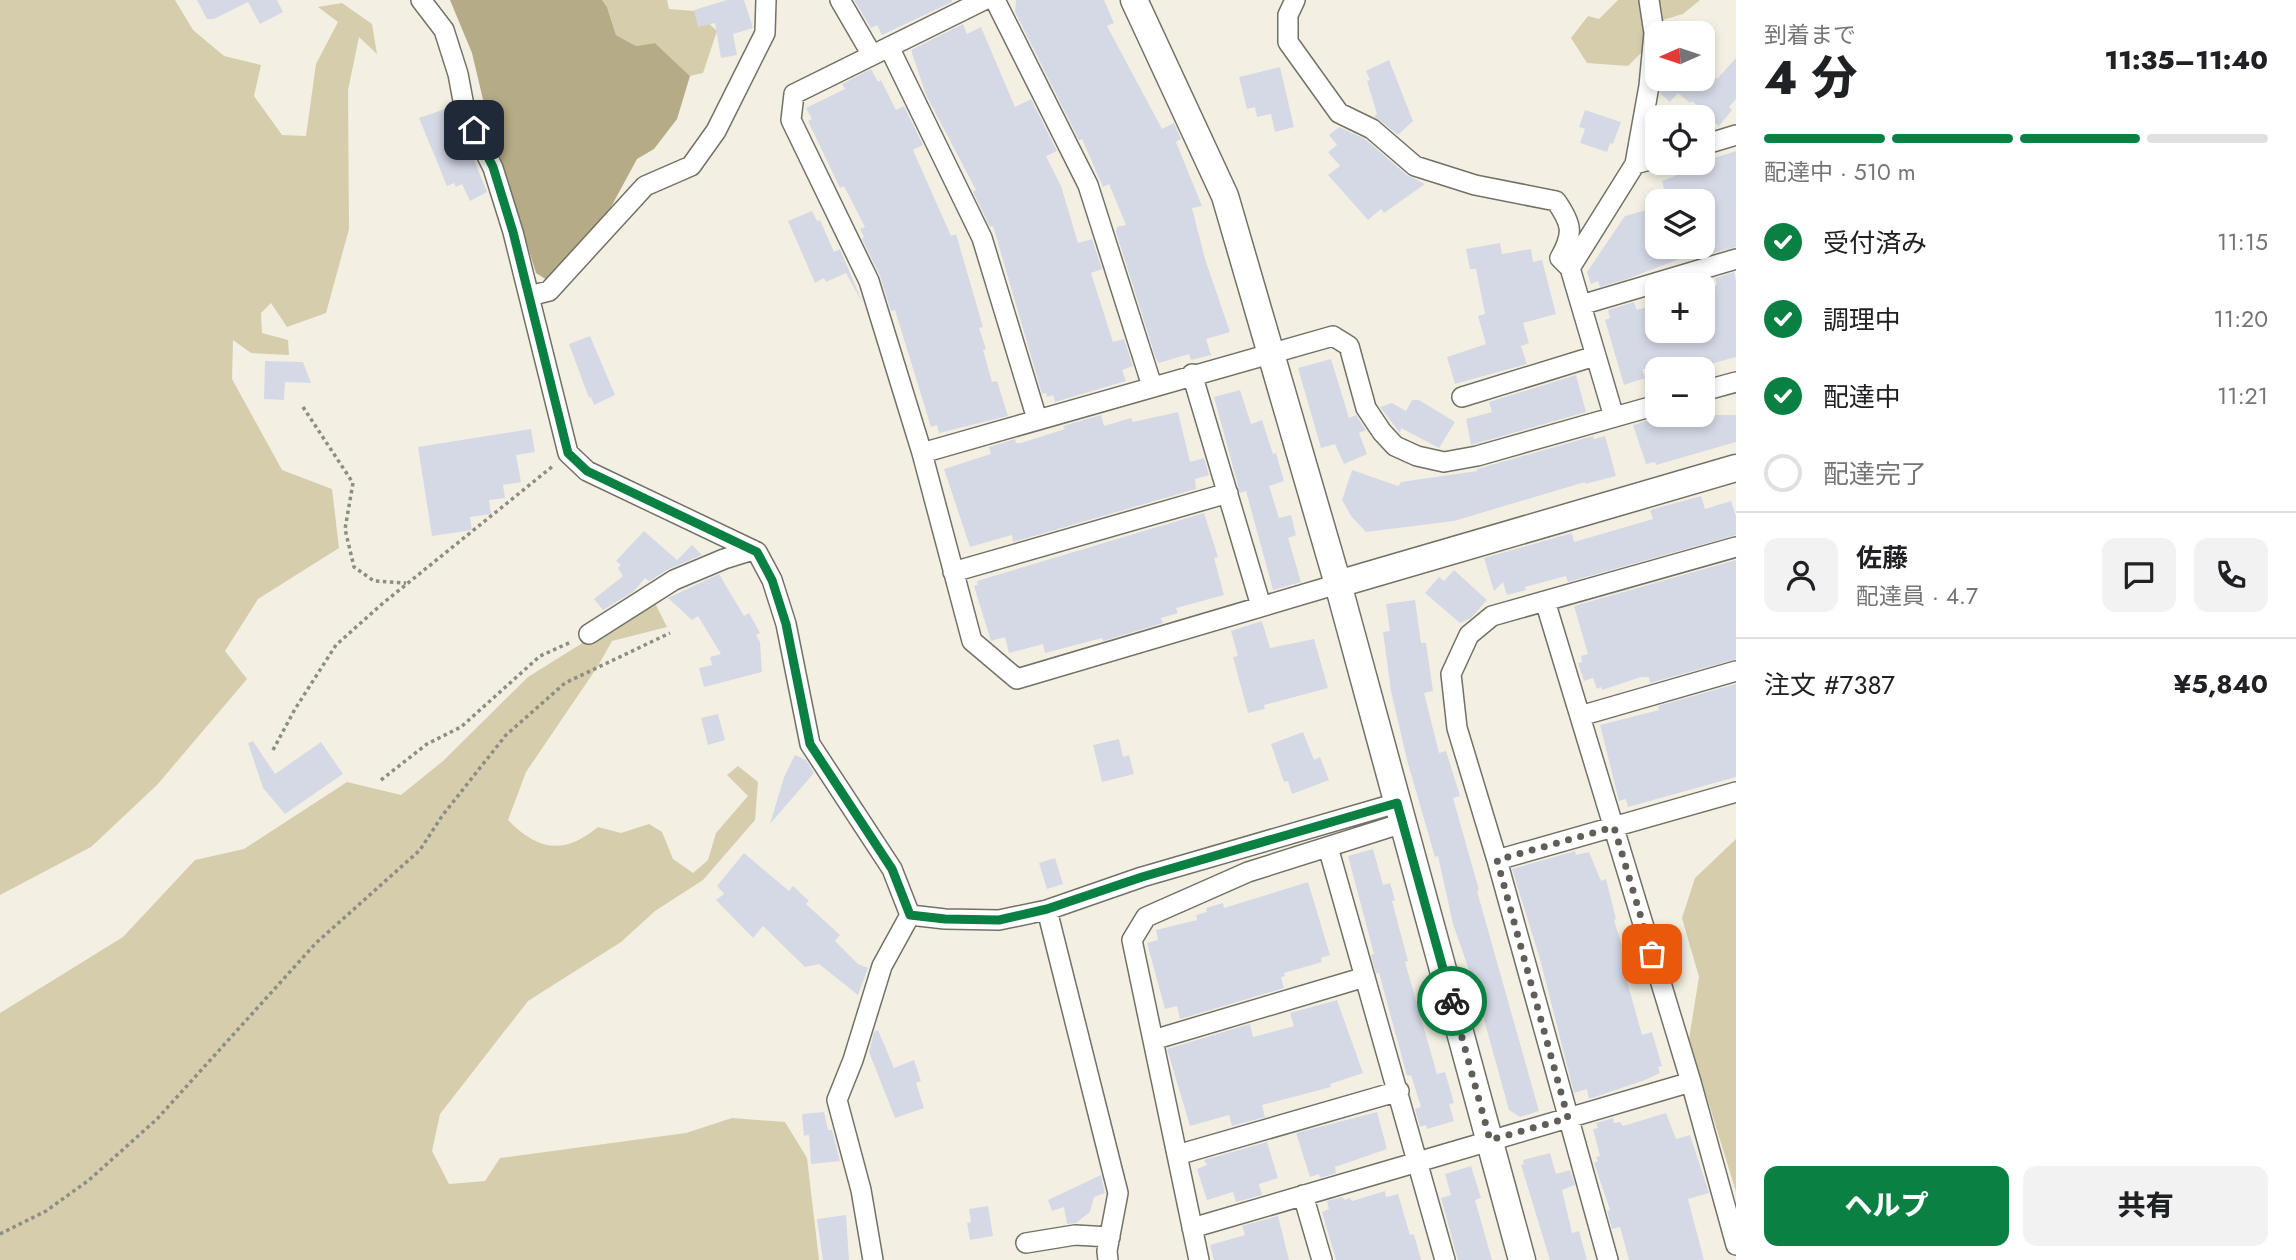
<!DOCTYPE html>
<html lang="ja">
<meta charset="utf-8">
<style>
:root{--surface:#fff;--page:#f2f2f2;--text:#202124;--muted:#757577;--line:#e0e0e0;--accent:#0b8043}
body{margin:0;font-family:Jost,"Noto Sans JP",sans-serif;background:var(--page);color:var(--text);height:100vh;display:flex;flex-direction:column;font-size:26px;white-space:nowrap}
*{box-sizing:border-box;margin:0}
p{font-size:23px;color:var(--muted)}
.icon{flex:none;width:38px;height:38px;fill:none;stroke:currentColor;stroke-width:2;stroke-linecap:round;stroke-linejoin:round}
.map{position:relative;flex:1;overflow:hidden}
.details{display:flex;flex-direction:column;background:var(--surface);width:560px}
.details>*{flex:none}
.needle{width:46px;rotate:267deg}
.fabs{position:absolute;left:1645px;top:21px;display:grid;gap:14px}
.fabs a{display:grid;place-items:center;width:70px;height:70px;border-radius:14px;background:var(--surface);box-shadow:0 4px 10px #0003;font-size:35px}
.pin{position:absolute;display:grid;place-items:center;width:60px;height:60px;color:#fff;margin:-30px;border-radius:14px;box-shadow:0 4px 10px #0006}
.courier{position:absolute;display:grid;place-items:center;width:70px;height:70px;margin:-35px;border:5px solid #0b8043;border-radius:50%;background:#fff;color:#222;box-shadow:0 2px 9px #0007}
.summary em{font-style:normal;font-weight:800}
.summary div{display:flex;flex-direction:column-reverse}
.summary{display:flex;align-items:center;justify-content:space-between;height:119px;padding:0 28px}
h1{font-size:46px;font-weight:800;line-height:52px}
.bar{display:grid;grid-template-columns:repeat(4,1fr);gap:10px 7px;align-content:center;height:84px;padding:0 28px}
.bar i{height:9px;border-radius:5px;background:var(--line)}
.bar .current{background:var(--accent)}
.bar p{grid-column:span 4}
.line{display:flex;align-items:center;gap:18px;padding:0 28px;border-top:2px solid var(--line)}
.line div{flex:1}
.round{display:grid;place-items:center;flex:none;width:74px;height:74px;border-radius:14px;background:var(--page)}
ol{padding:0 28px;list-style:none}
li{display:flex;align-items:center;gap:21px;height:77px}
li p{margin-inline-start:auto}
li .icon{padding:7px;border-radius:50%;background:var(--accent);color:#fff;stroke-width:4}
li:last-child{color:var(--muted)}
li i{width:38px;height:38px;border:4px solid var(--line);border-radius:50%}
.action{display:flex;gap:14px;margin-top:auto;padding:14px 28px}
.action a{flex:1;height:80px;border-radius:14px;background:var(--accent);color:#fff;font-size:28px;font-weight:800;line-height:80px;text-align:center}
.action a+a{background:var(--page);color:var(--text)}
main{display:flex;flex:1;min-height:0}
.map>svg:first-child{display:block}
.green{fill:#d5cdac}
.water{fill:#b5ab86}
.building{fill:#d5d9e5}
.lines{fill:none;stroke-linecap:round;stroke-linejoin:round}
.street-casing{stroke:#737166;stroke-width:22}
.secondary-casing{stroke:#737166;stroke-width:29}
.path{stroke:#8e8c83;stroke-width:3.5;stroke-dasharray:3.5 3.5;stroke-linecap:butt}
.street{stroke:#fff;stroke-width:19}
.secondary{stroke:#fff;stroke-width:26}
.done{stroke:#605e57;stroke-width:7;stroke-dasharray:0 12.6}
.route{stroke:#0b8043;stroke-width:9}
</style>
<main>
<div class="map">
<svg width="1736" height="1260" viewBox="0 0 1736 1260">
<rect width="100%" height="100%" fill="#f3f0e3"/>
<path class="green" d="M 0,0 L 175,0 L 193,30 L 224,56 L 261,65 L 254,96 L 282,135 L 306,136 L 316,64 L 338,22 L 318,7 L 342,3 L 372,24 L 377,54 L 359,37 L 348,90 L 349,229 L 326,313 L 287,327 L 271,303 L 261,313 L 262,333 L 288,340 L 289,355 L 251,353 L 233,340 L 232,379 L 282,470 L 332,489 L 339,548 L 258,599 L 225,651 L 247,679 L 157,785 L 91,847 L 0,895 Z
M 602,0 L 667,0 L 669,9 L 695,11 L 717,31 L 703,73 L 690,76 L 655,43 L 636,46 L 616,35 L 607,7 Z
M 1618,0 L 1700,0 L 1683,14 L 1649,24 L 1649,45 L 1628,66 L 1587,63 L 1571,38 L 1588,16 L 1599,19 Z
M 653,599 L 667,627 L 612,641 L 598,666 L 526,772 L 508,820 C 538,851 564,855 598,827 L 621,833 L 649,824 L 662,832 L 673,859 L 693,873 L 708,860 L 716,833 L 748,796 L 727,775 L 738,766 L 758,782 L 755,820 L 703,880 L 655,911 L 621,942 L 528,1001 L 440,1114 L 432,1151 L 449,1184 L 485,1181 L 500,1158 L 686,1133 L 732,1118 L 785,1122 L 807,1158 L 819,1260 L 0,1260 L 0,1013 L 123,937 L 195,860 L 244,849 L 347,782 L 401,795 L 443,761 L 528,677 Z
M 1736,839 L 1736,1192 L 1689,1039 L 1699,977 L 1682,918 L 1695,878 Z"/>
<path class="water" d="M 450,0 L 602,0 L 607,7 L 616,35 L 636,46 L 655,43 L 690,76 L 677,119 L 654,149 L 637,159 L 611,207 L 550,282 L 536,273 L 485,108 L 472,53 Z"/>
<path class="building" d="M 197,0 L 277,0 L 283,12 L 260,24 L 248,2 L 214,19 L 207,19 Z
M 727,0 L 744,0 L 753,28 L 733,34 L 737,55 L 721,58 L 715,23 L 698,27 L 694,10 Z
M 854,0 L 952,0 L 952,2 L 882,35 L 877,25 L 871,28 Z
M 1016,0 L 1104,0 L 1114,23 L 1107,26 L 1162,129 L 1174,123 L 1181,139 L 1176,142 L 1202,206 L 1192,208 L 1205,259 L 1230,332 L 1206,339 L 1211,355 L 1191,360 L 1189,354 L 1159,363 L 1156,359 L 1116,232 L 1117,227 L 1126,225 L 1109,184 L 1103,187 L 1082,139 L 1079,140 L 1015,12 Z
M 963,24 L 967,34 L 981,27 L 1015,107 L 1031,99 L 1057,151 L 1046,156 L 1061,186 L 1078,243 L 1092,239 L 1102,269 L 1091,273 L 1113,342 L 1124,339 L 1133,366 L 1122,370 L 1126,381 L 1055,402 L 1053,395 L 1047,397 L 1046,393 L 1042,394 L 993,226 L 990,227 L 973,192 L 976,190 L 926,95 L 911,50 Z
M 1736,58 L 1736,99 L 1729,107 L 1732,110 L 1719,126 L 1692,101 L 1690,103 L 1678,93 L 1670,102 L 1660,93 L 1662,79 L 1703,79 L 1703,67 L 1717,79 Z
M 1389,60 L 1413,121 L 1398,135 L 1374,116 L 1377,114 L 1367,81 L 1370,80 L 1366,71 Z
M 1280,67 L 1294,127 L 1275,132 L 1271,114 L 1257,117 L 1255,107 L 1247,109 L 1239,77 Z
M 871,69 L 878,82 L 881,80 L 896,110 L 904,106 L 923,145 L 913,150 L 951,236 L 956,234 L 983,327 L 979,328 L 986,349 L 983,350 L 992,382 L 997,381 L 1008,416 L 939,433 L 937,425 L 931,427 L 895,310 L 891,311 L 880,276 L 862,239 L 864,237 L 860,229 L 865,227 L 844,186 L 840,188 L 808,121 L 812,119 L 806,108 L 845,89 L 842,84 Z
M 445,109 L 458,145 L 460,144 L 462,148 L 468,145 L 487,192 L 470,201 L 462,184 L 456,187 L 454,183 L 447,186 L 419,118 Z
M 1585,110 L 1621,122 L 1613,144 L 1610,143 L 1607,152 L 1580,143 L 1585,129 L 1579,127 Z
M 1339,127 L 1365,139 L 1407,175 L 1425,184 L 1384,213 L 1381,209 L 1368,220 L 1328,175 L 1340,166 L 1328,152 L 1337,145 L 1329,135 Z
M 1736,151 L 1736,247 L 1709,254 L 1703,254 L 1703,250 L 1627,279 L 1600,287 L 1598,281 L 1591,284 L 1587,272 L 1625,216 L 1657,207 L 1657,247 L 1703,247 L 1703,201 L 1667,201 L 1662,181 L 1706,164 L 1705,161 Z
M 812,211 L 817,221 L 820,220 L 834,252 L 840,249 L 863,304 L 846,273 L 826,282 L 824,278 L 815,283 L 788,221 Z
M 1500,243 L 1502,254 L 1531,249 L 1533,262 L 1542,260 L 1556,314 L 1523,323 L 1529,343 L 1521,346 L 1527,364 L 1455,384 L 1447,357 L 1486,344 L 1478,316 L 1485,314 L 1476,269 L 1470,269 L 1466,249 Z
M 1734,272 L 1736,281 L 1736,357 L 1707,365 L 1709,369 L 1642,369 L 1645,378 L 1624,385 L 1605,320 L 1610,318 L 1608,310 L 1634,302 L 1637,310 L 1657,304 L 1657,331 L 1703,331 L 1703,289 L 1717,285 L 1715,278 Z
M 590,336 L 615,395 L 594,405 L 591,397 L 589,398 L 569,344 Z
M 1331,359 L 1349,418 L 1356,415 L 1366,430 L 1359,433 L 1367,454 L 1344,464 L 1335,444 L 1321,448 L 1298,368 Z
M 265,361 L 303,362 L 311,383 L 285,382 L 284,400 L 264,399 Z
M 1576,375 L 1586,412 L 1471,445 L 1466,419 L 1492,412 L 1489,402 Z
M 1240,390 L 1251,424 L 1262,420 L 1273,454 L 1276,453 L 1284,481 L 1269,486 L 1279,518 L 1291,515 L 1296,535 L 1288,538 L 1301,582 L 1273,590 L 1246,491 L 1240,493 L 1214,397 Z
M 1412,400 L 1419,400 L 1455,422 L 1439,448 L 1401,428 L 1400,433 L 1380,407 L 1392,403 L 1406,411 Z
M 1178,412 L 1190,462 L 1204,458 L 1209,475 L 1195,479 L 1196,489 L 1013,542 L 1012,535 L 970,547 L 944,469 L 991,454 L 989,447 L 1015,439 L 1016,443 L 1021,443 L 1065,429 L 1063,426 L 1101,415 L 1104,426 L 1131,418 L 1133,422 Z
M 1667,415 L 1736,415 L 1736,442 L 1656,465 L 1655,462 L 1646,464 L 1633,425 Z
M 531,429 L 535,452 L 516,455 L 521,482 L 503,485 L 505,498 L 489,500 L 491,514 L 470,517 L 472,530 L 432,536 L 418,447 Z
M 1593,436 L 1594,439 L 1605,436 L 1616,476 L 1585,484 L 1585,482 L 1454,521 L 1366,532 L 1351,516 L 1342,500 L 1352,470 L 1398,486 L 1401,482 L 1477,471 L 1477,469 Z
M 1701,496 L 1705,509 L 1731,501 L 1736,516 L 1736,535 L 1568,582 L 1566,576 L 1525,587 L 1526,590 L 1507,595 L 1503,582 L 1494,591 L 1484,558 L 1572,533 L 1574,542 L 1653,519 L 1650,510 Z
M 1204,513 L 1218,557 L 1214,558 L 1224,595 L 1176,608 L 1178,613 L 1161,618 L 1163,623 L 1103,641 L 1102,638 L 1045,653 L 1043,644 L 1009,653 L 1005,637 L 991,641 L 974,586 L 978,585 L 977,581 Z
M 644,531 L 677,560 L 692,545 L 702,555 L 669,569 L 649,581 L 645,578 L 633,592 L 603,610 L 594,599 L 623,576 L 618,568 L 621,565 L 616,561 Z
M 1736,560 L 1736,659 L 1650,683 L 1649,677 L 1641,677 L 1602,690 L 1601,687 L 1597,689 L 1593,678 L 1584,681 L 1578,663 L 1582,662 L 1581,656 L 1588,654 L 1574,606 Z
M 1454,570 L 1487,600 L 1471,618 L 1460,623 L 1425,593 L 1439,577 L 1444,581 Z
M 719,574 L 744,616 L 749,613 L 760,633 L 756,635 L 760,642 L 762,672 L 704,687 L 699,668 L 712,665 L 710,657 L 721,654 L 698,616 L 692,620 L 668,598 Z
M 1415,600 L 1421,643 L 1426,643 L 1433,691 L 1424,693 L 1439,753 L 1446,751 L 1460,796 L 1453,798 L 1479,890 L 1477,891 L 1539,1111 L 1520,1117 L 1509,1110 L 1475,987 L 1453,924 L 1438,856 L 1435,857 L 1407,760 L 1391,691 L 1383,632 L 1390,631 L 1386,604 Z
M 1262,621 L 1270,648 L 1314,639 L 1328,688 L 1264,705 L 1265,709 L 1248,713 L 1233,657 L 1238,656 L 1231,631 Z
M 1736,684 L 1736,777 L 1628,807 L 1626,799 L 1619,801 L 1600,725 L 1659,710 L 1658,706 Z
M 718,714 L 725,740 L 708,745 L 701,718 Z
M 1303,732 L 1314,760 L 1320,757 L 1329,780 L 1292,794 L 1288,781 L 1284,782 L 1271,744 Z
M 1119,739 L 1123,757 L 1129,755 L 1134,774 L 1102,782 L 1093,745 Z
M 253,741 L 275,774 L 321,742 L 343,774 L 285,814 L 263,788 L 248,743 Z
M 795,755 L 806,760 L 814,773 L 770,824 L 784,777 Z
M 1373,849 L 1383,885 L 1390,883 L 1395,900 L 1392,901 L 1408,961 L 1405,962 L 1437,1074 L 1445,1072 L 1454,1103 L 1449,1104 L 1454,1121 L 1427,1129 L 1426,1125 L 1420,1127 L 1415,1109 L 1421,1107 L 1411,1075 L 1407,1076 L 1379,973 L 1376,973 L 1371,955 L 1374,954 L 1348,856 Z
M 1575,851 L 1576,855 L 1589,852 L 1601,881 L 1606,879 L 1616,919 L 1614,920 L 1628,965 L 1623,967 L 1642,1035 L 1652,1032 L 1662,1066 L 1658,1067 L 1660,1073 L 1645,1080 L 1589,1099 L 1587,1089 L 1574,1093 L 1540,959 L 1512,869 Z
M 744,853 L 789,891 L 793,886 L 809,901 L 806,904 L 840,935 L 835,941 L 858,964 L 868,968 L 858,995 L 819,964 L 805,967 L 763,926 L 753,938 L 716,900 L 724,894 L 717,886 Z
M 1055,858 L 1063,884 L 1047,889 L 1039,863 Z
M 1308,882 L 1330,955 L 1321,958 L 1322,962 L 1284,973 L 1285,976 L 1281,977 L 1284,988 L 1180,1019 L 1177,1006 L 1165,1009 L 1147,943 L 1158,940 L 1156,930 L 1197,920 L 1196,915 L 1207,912 L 1206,908 L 1223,903 L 1224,908 Z
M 1337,1000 L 1363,1073 L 1330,1084 L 1331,1087 L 1262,1105 L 1265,1117 L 1232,1126 L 1229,1115 L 1190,1126 L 1167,1049 L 1250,1024 L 1253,1037 L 1294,1026 L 1290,1013 Z
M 878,1030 L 894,1068 L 914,1060 L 921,1081 L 916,1083 L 924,1108 L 895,1118 L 869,1052 L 874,1032 Z
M 824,1112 L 828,1130 L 832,1130 L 840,1161 L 811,1164 L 809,1135 L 804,1136 L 802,1114 Z
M 1377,1112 L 1387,1149 L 1335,1167 L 1336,1173 L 1320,1178 L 1319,1174 L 1310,1177 L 1296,1133 Z
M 1666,1113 L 1676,1139 L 1690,1135 L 1709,1193 L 1688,1199 L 1704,1260 L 1629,1260 L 1620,1227 L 1612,1229 L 1607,1211 L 1610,1210 L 1594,1163 L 1598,1161 L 1596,1157 L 1600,1156 L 1593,1129 L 1598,1128 L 1596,1123 L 1613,1118 L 1614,1123 L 1620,1122 L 1623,1126 Z
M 1267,1142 L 1278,1178 L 1259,1184 L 1262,1195 L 1236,1202 L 1233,1192 L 1207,1200 L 1197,1169 L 1207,1165 L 1204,1160 Z
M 1550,1153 L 1556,1174 L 1570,1170 L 1575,1185 L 1562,1190 L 1572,1233 L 1579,1231 L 1587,1260 L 1550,1260 L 1521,1165 L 1524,1164 L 1523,1160 Z
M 1471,1166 L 1481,1198 L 1475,1200 L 1492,1260 L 1458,1260 L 1441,1198 L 1451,1195 L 1445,1174 Z
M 1101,1175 L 1105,1193 L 1094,1197 L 1090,1212 L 1076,1223 L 1067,1224 L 1064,1207 L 1052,1211 L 1048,1200 Z
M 1385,1191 L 1386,1197 L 1398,1194 L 1410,1235 L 1414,1234 L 1421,1260 L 1336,1260 L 1322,1212 L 1329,1209 L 1327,1201 L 1343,1197 L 1344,1200 L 1350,1198 L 1352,1201 Z
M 988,1206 L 993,1236 L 970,1240 L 967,1223 L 971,1222 L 969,1209 Z
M 846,1215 L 849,1260 L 823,1260 L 817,1219 Z
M 1278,1216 L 1289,1260 L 1214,1260 L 1210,1245 L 1245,1235 L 1242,1226 Z"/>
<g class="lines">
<g class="street-casing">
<path id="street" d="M 421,0 L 444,30 L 458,74 L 465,111 L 493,168 L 513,232 L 568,453 L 587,471 L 757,552 L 772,580 L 786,624 L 810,744 L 892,869 L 910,915 L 882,966 L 853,1060 L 837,1100 L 861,1190 L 873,1260
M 840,0 L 872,55
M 984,0 L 794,94 L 791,120 L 869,281 L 922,453 L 972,641 L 1017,679 L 1338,584
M 995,0 L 1088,185 L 1152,386
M 1295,0 L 1288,15 L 1288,42 L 1339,113 L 1372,129 L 1415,166 L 1475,185 L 1556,201 C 1572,224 1574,233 1560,258 L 1570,268
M 889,47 L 982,238 L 1037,419
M 1703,145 L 1736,135
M 1635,164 L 1649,86 L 1654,33 L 1649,0
M 529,296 L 549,291 L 645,186 L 691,166 L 716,131 L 765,33 L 766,0
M 1581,305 L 1736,259
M 1192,374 L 1261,606
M 1703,391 L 1736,382
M 1462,397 L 1595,356
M 1614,417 L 1570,268 L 1635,164 L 1657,158
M 922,453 L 1333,336 L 1349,346 L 1366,408 L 1382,432 L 1395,446 L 1417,456 L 1444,462 L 1477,456 L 1657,405
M 953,572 L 1228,493
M 1545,601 L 1691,1082 L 1736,1245
M 589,634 L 674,580 L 724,559 L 753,550
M 1580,716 L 1736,671
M 1328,847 L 1445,1260
M 1497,860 L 1736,792
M 1047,910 L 1118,1193 L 1107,1251 L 1108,1260
M 910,915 L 945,919 L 999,920 L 1047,910 L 1142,877 L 1397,803
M 1153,1040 L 1365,977
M 1177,1155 L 1399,1091
M 1303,1195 L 1322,1260
M 1192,1228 L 1691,1082
M 1026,1243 L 1075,1235 L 1110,1237
M 1199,1260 L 1132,940 L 1146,917 L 1248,872 L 1403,823
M 1608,1260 L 1497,860 L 1457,728 L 1451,674 L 1469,635 L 1492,616 L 1736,547"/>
</g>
<g class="secondary-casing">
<path id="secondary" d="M 1134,0 L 1225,196 L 1338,584 L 1522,1260
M 1338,584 L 1736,468"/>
</g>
<path class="path" d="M 303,407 L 353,483 L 345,529 L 354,567 L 374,581 L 406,583
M 273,750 L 295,709 L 336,645 L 382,604 L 553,466
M 381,780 L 427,744 L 461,727 L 540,656 L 571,642
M 0,1234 L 46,1211 L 89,1180 L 157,1119 L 316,943 L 420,850 L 442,816 L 506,735 L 565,683 L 670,633"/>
<use href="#street" class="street"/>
<use href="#secondary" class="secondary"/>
</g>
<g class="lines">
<path class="done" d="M 1452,1001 L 1490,1140 L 1568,1118 L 1497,860 L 1614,827 L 1652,954"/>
<path class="route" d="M 474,130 L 493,167 L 513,232 L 568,453 L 587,471 L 757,552 L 772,580 L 786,624 L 810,744 L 892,869 L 910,915 L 945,919 L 999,920 L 1047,909 L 1142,877 L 1397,803 L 1452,1001"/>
</g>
</svg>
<div class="fabs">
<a><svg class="needle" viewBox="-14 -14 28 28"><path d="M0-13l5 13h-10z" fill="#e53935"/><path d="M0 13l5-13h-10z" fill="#757577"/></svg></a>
<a><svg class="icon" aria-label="locate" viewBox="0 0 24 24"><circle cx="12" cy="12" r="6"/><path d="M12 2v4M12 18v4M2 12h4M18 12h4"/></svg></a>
<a><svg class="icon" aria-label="layers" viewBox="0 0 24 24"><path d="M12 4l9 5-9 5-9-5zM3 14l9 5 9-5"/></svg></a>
<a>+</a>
<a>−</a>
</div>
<div class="pin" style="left:1652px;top:954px;background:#ea580c"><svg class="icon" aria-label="bag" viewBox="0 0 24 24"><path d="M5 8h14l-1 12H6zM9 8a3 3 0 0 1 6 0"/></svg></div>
<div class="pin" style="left:474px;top:130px;background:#1f2937"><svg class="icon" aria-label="home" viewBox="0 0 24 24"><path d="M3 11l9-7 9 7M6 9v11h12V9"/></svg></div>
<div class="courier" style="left:1452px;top:1001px"><svg class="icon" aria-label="bike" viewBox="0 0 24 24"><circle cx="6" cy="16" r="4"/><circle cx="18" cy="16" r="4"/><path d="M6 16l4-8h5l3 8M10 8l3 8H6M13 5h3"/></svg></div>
</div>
<section class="details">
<div class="summary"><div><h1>4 分</h1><p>到着まで</p></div><em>11:35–11:40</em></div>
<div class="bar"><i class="current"></i><i class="current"></i><i class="current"></i><i></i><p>配達中 · 510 m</p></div>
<ol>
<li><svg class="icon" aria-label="check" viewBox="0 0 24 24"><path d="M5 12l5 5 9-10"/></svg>受付済み<p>11:15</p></li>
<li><svg class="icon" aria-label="check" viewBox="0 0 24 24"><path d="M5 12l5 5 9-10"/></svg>調理中<p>11:20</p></li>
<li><svg class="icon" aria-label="check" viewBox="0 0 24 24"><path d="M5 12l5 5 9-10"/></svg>配達中<p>11:21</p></li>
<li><i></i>配達完了</li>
</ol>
<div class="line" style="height:126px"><a class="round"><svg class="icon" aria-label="person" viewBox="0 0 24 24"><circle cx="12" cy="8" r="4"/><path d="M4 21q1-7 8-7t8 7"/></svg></a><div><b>佐藤</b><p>配達員 · 4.7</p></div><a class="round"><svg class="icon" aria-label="chat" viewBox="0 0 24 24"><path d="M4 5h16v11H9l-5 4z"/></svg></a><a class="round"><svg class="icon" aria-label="phone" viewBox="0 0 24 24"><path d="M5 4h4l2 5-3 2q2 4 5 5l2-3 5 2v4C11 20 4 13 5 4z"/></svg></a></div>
<div class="line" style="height:91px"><div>注文 #7387</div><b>¥5,840</b></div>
<div class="action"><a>ヘルプ</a><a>共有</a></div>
</section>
</main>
